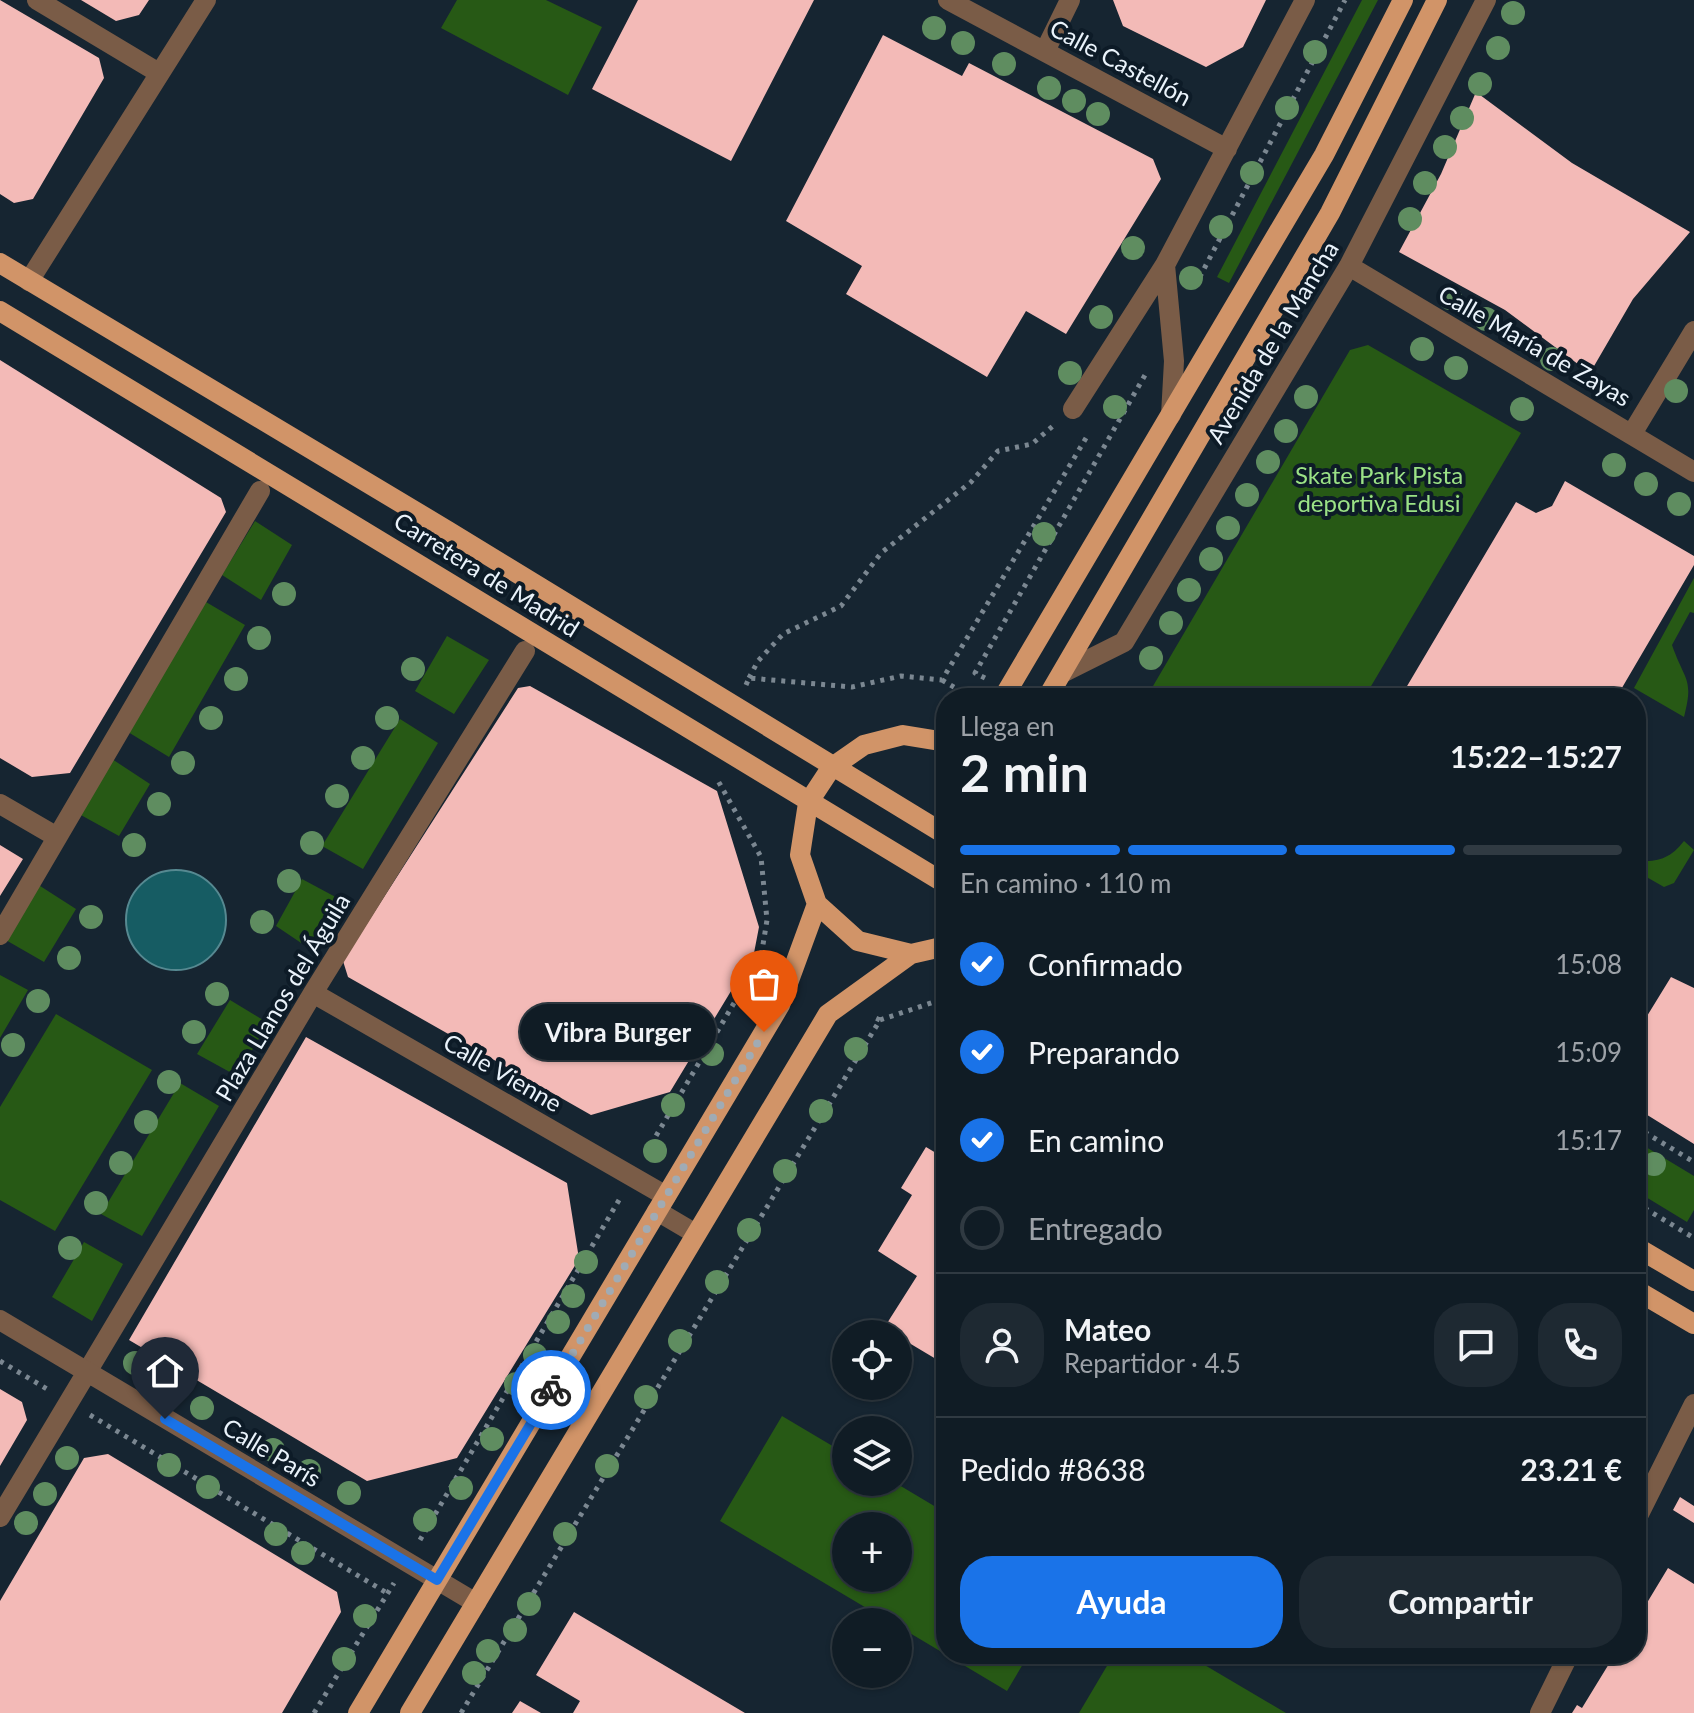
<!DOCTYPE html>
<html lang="es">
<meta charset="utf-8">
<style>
:root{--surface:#101c25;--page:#1e2932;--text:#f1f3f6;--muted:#9ca1a7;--line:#303a42;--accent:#1a73e8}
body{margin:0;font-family:Lato,sans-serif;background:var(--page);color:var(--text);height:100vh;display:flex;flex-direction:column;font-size:30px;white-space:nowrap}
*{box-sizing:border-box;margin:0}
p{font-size:26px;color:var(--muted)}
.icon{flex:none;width:44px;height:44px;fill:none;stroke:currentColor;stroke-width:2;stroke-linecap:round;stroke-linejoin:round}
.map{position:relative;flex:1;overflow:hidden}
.side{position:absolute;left:936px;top:688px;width:710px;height:976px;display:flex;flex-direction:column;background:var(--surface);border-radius:32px;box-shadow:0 2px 6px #0004,0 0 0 2px var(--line)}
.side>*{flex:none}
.buttons{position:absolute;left:832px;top:1320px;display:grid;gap:16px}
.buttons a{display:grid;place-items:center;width:80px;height:80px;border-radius:50%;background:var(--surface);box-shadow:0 2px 6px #0004,0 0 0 2px var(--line);font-size:40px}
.pin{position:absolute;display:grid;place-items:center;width:68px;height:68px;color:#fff;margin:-82px -34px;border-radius:50% 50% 50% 0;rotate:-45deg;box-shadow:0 0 8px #0007}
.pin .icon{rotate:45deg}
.courier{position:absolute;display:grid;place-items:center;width:80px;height:80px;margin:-40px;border:6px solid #1a73e8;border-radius:50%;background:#fff;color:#222;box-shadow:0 2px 10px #0007}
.bubble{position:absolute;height:56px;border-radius:28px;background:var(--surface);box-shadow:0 2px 6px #0004,0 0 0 2px var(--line);font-size:26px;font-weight:700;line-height:56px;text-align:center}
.summary em{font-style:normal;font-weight:700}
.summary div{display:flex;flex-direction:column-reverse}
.summary{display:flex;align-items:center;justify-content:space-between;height:136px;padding:0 24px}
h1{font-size:52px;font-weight:700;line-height:60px}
.bar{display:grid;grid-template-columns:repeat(4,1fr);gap:12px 8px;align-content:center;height:96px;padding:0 24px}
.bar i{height:10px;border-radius:6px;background:var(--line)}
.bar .current{background:var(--accent)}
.bar p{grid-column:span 4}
.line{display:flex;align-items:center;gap:20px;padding:0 24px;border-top:2px solid var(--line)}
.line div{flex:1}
.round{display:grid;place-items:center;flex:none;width:84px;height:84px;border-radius:32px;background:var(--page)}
ol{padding:0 24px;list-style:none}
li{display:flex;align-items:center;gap:24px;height:88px}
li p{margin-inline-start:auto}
li .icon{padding:8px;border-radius:50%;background:var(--accent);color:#fff;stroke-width:4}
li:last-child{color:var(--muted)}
li i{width:44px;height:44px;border:4px solid var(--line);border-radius:50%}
.action{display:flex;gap:16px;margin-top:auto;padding:16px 24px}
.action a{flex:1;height:92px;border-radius:32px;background:var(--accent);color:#fff;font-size:32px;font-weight:700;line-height:92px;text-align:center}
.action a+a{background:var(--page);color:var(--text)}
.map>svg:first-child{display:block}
.green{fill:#275915;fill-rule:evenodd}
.water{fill:#165c63;stroke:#568991;stroke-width:2}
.building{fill:#f3bab7}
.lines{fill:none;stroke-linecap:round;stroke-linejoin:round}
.path{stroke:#7b8791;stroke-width:5;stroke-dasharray:4 6;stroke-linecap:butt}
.pedestrian{stroke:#7a5c47;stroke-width:20}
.minor{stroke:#7a5c47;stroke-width:20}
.primary{stroke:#d19468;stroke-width:20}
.tree{fill:#5f8d60}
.done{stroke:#a0abb4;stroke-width:8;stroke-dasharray:0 14.4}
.route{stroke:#1a73e8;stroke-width:10}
.labels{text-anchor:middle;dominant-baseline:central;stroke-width:8;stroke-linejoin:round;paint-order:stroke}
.street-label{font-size:24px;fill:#eaf3fb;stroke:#0d1b27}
.park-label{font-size:24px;fill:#9be286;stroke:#0d1b27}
</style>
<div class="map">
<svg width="1694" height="1713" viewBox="0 0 1694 1713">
<rect width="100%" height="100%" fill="#162531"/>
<path class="green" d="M 457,0 L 546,0 L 602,27 L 568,95 L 441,28 Z
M 1362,0 L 1378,0 L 1229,283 L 1217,277 Z
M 1368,345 L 1521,433 L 1364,698 L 1146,698 L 1350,350 Z
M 255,521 L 292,545 L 261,600 L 222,575 Z
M 1694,578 L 1694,613 L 1690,612 L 1672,645 C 1685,682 1694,678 1684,717 L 1634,688 Z
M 206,602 L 245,625 L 169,757 L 128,732 Z
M 447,636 L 489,660 L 454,714 L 415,691 Z
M 400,719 L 438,743 L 363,869 L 322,846 Z
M 112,759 L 150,784 L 119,836 L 79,814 Z
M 1684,841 L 1694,850 L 1674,883 L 1664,887 L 1636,871 L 1636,861 C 1658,862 1670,859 1684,841 Z
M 302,879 L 343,901 L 313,951 L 276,926 Z
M 37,884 L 76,909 L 44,962 L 4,939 Z
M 0,975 L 28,990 L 0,1038 Z
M 230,1000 L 268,1023 L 237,1076 L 197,1054 Z
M 56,1014 L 152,1070 L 55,1231 L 0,1200 L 0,1107 Z
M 180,1083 L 219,1106 L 142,1236 L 101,1214 Z
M 1636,1141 L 1694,1176 L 1694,1210 L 1687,1222 L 1636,1191 Z
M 84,1242 L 123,1264 L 92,1321 L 52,1297 Z
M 782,1416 L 846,1454 L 846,1482 L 894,1482 L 946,1513 L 946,1654 L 1029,1654 L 1007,1691 L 898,1626 L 898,1622 L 890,1622 L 720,1521 ZM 846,1526 L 898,1526 L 898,1578 L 846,1578 Z
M 1114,1654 L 1186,1654 L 1286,1713 L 1079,1713 Z"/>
<path class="water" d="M126 920a50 50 0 1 1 100 0a50 50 0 1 1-100 0Z"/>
<path class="building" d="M 0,0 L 99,58 L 104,78 L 33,199 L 14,203 L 0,194 Z
M 81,0 L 149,0 L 139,15 L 116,21 Z
M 638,0 L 814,0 L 731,161 L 592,89 Z
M 1113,0 L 1266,0 L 1243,47 L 1206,67 L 1123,26 Z
M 883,35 L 962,76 L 969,63 L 1153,159 L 1161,179 L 1066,334 L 1026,311 L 987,377 L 846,294 L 862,266 L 786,221 Z
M 1476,92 L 1572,163 L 1690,232 L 1633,299 L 1590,373 L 1505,310 L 1399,252 L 1441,174 Z
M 0,360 L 221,498 L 226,512 L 70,773 L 32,777 L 0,758 Z
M 1565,481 L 1694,556 L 1694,565 L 1616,698 L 1400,698 L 1516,502 L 1536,513 L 1552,506 Z
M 530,686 L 717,791 L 759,927 L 754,953 L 670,1092 L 591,1115 L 348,977 L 343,961 L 518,688 Z
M 0,845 L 23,859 L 0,896 Z
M 1671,977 L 1694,988 L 1694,1144 L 1636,1108 L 1636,1034 Z
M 306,1037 L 567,1183 L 579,1259 L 457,1458 L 367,1481 L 129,1340 Z
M 946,1137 L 946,1365 L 884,1328 L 917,1276 L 878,1251 L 912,1195 L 901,1188 L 926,1147 L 936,1153 Z
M 0,1389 L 22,1402 L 27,1420 L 0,1466 Z
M 108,1454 L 337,1592 L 341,1612 L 282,1713 L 0,1713 L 0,1601 L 84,1458 Z
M 1680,1497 L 1694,1506 L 1694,1523 L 1673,1510 Z
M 1668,1568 L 1694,1584 L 1694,1713 L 1572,1713 L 1577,1705 L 1582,1708 L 1615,1654 L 1636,1654 L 1636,1621 Z
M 574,1612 L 745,1713 L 573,1713 L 580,1701 L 536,1675 Z
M 520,1701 L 541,1713 L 512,1713 Z"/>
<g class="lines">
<path class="path" d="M 1195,286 L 1345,0
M 749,678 L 758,661 L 783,634 L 841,606 L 881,553 L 971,482 L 998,451 L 1032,444 L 1054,425
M 985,678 L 975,673 L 1145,375
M 942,680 L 972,698
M 746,685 L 749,678 L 852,687 L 901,676 L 942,680 L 1089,433
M 880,1020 L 946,998
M 1636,1127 L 1694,1162
M 646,1153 L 761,957 L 767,920 L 761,857 L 717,779
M 1636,1203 L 1694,1238
M 1636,1332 L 1646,1325
M 0,1361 L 47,1389
M 90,1415 L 387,1593
M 420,1540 L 619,1200
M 314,1713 L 394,1583
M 461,1713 L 880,1020 L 871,1016"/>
<path class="pedestrian" d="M 0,804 L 57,837
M 0,935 L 260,491
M 313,993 L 666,1196
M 87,1372 L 313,993 L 525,651"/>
<path class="minor" d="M 37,0 L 159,73
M 948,0 L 1227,149
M 1045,51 L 1070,0
M 1349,266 L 1694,472
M 29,281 L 206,0
M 1073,409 L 1165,265
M 1171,415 L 1174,361 L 1165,265 L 1305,0
M 1633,432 L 1694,331
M 1062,673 L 1124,642 L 1349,266 L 1486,0
M 657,1211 L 696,1234
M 0,1320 L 476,1603
M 0,1517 L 87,1372
M 1636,1520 L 1694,1404
M 1540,1713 L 1569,1654"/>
<path class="primary" d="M 0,263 L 448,531 L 946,835
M 0,311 L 946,884
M 1003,698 L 1324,155 L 1403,0
M 1047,698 L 1330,213 L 1437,0
M 946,742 L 903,735 L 864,745 L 831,768 L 808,803 L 800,855 L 817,904 L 858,941 L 911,954 L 946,946
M 1636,1247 L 1694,1281
M 1636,1290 L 1694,1324
M 358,1713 L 780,1005 L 817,904
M 410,1713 L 828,1014 L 911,954"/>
</g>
<g class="tree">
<circle cx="1513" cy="13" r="12"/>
<circle cx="934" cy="28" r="12"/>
<circle cx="963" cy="43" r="12"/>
<circle cx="1498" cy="48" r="12"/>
<circle cx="1315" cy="52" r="12"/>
<circle cx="1004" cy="64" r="12"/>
<circle cx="1480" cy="84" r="12"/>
<circle cx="1049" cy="88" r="12"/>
<circle cx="1074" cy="101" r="12"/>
<circle cx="1287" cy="108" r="12"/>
<circle cx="1098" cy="114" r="12"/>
<circle cx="1462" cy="118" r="12"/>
<circle cx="1445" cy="147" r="12"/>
<circle cx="1252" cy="173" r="12"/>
<circle cx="1425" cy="183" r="12"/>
<circle cx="1410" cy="219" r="12"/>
<circle cx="1221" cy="227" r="12"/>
<circle cx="1133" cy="248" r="12"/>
<circle cx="1191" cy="278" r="12"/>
<circle cx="1450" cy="298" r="12"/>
<circle cx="1101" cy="317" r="12"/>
<circle cx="1486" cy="319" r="12"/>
<circle cx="1422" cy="349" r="12"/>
<circle cx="1552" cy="359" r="12"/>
<circle cx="1456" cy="368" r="12"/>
<circle cx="1070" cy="373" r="12"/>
<circle cx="1676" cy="391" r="12"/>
<circle cx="1306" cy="397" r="12"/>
<circle cx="1115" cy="407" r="12"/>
<circle cx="1522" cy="409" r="12"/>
<circle cx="1286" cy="431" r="12"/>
<circle cx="1268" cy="462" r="12"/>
<circle cx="1614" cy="465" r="12"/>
<circle cx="1646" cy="484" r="12"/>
<circle cx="1247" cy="495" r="12"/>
<circle cx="1679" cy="504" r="12"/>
<circle cx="1228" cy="528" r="12"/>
<circle cx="1044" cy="534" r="12"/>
<circle cx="1211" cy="559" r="12"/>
<circle cx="1189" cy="590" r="12"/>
<circle cx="284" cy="594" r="12"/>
<circle cx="1171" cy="623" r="12"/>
<circle cx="259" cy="638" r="12"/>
<circle cx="1151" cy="658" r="12"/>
<circle cx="413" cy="669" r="12"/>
<circle cx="236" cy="679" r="12"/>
<circle cx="211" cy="718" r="12"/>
<circle cx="387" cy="718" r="12"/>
<circle cx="363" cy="758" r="12"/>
<circle cx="183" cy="763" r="12"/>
<circle cx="337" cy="796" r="12"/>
<circle cx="159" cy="804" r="12"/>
<circle cx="312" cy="843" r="12"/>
<circle cx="134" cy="845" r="12"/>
<circle cx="289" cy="881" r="12"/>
<circle cx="91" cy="917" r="12"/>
<circle cx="262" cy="922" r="12"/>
<circle cx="69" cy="958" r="12"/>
<circle cx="752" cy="988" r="12"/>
<circle cx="217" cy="994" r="12"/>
<circle cx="38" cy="1001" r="12"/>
<circle cx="194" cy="1032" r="12"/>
<circle cx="13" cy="1045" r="12"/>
<circle cx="856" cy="1049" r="12"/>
<circle cx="712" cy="1054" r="12"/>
<circle cx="169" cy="1082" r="12"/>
<circle cx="673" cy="1105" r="12"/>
<circle cx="821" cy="1111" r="12"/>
<circle cx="146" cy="1122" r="12"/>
<circle cx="655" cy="1151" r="12"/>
<circle cx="121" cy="1163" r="12"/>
<circle cx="1654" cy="1164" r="12"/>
<circle cx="785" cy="1171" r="12"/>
<circle cx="96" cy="1203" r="12"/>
<circle cx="749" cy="1230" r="12"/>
<circle cx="70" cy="1248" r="12"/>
<circle cx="586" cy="1262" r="12"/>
<circle cx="717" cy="1282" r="12"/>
<circle cx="573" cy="1296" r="12"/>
<circle cx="558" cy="1322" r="12"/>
<circle cx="680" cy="1341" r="12"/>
<circle cx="535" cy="1355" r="12"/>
<circle cx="135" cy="1363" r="12"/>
<circle cx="516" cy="1384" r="12"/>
<circle cx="167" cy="1387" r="12"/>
<circle cx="646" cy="1397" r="12"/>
<circle cx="202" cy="1408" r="12"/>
<circle cx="492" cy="1439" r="12"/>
<circle cx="273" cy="1450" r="12"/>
<circle cx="67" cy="1458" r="12"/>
<circle cx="169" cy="1465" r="12"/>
<circle cx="607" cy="1466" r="12"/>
<circle cx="309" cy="1471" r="12"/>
<circle cx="208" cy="1487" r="12"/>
<circle cx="461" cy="1488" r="12"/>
<circle cx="349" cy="1493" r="12"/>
<circle cx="45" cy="1494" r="12"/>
<circle cx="425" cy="1520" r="12"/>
<circle cx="26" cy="1523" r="12"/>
<circle cx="276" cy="1534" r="12"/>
<circle cx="565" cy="1534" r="12"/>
<circle cx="303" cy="1553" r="12"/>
<circle cx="529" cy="1604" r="12"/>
<circle cx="365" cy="1616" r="12"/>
<circle cx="515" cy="1630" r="12"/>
<circle cx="488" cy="1651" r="12"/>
<circle cx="344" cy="1659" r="12"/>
<circle cx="474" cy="1673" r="12"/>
</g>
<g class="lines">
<path class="done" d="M 551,1390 L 764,1032"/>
<path class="route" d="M 165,1419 L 437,1580 L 551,1390"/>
</g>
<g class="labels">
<g class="street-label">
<text transform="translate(1121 62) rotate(28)">Calle Castellón</text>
<text transform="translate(1272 342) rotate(-59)">Avenida de la Mancha</text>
<text transform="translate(1535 345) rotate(30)">Calle María de Zayas</text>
<text transform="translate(487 574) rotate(32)">Carretera de Madrid</text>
<text transform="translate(282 997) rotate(-59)">Plaza Llanos del Águila</text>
<text transform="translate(503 1072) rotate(30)">Calle Vienne</text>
<text transform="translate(272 1452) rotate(31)">Calle París</text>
</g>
<g class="park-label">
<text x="1379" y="474">Skate Park Pista<tspan x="1379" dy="28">deportiva Edusi</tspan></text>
</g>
</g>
</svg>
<div class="buttons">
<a><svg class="icon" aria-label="locate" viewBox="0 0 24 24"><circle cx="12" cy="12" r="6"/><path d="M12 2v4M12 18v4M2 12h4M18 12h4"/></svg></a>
<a><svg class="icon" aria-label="layers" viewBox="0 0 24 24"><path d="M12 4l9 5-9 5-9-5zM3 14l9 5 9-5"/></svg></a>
<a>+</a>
<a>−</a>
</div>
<div class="pin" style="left:764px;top:1032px;background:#ea580c"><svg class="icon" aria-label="bag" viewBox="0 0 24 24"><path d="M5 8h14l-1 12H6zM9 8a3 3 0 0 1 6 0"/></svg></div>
<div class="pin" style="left:165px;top:1419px;background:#1f2937"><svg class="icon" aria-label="home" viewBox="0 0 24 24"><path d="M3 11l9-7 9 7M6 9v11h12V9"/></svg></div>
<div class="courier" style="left:551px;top:1390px"><svg class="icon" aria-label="bike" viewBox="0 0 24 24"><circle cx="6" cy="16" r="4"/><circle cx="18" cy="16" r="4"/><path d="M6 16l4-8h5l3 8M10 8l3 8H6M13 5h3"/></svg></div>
<div class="bubble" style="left:520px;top:1004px;width:196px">Vibra Burger</div>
<section class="side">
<div class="summary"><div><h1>2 min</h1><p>Llega en</p></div><em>15:22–15:27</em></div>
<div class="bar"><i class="current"></i><i class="current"></i><i class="current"></i><i></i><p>En camino · 110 m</p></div>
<ol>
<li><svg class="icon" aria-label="check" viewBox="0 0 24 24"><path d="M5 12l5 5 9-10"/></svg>Confirmado<p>15:08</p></li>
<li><svg class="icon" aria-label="check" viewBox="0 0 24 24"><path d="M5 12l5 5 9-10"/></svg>Preparando<p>15:09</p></li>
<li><svg class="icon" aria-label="check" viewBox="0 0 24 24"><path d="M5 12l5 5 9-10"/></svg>En camino<p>15:17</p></li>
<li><i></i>Entregado</li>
</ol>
<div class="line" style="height:144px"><a class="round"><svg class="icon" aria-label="person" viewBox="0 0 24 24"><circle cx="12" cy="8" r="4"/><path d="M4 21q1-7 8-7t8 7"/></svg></a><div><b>Mateo</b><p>Repartidor · 4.5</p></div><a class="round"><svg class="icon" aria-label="chat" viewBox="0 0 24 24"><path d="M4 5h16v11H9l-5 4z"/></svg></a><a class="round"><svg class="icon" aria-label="phone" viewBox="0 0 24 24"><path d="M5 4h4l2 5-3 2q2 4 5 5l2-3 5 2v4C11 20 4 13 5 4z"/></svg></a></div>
<div class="line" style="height:104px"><div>Pedido #8638</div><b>23.21 €</b></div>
<div class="action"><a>Ayuda</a><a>Compartir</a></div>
</section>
</div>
